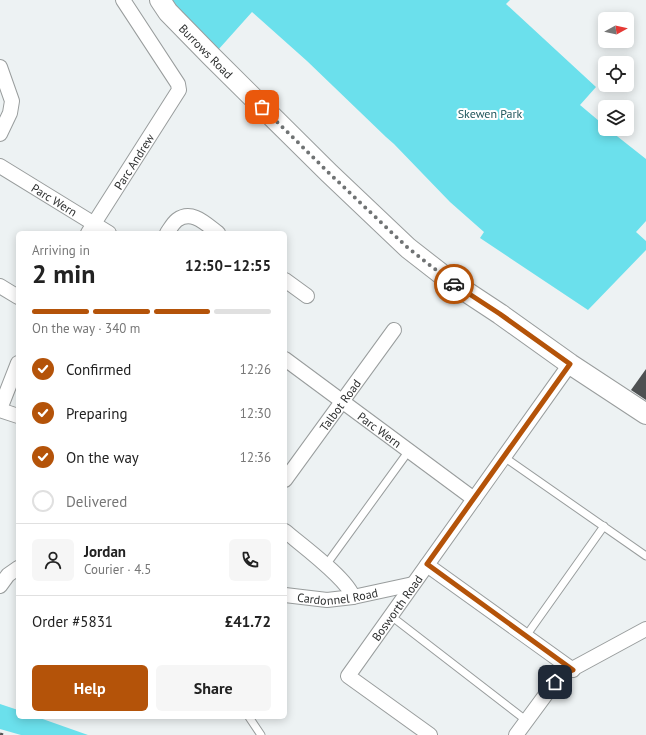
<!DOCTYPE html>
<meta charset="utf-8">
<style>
:root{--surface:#fff;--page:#f6f6f6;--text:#222;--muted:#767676;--line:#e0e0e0;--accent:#b45309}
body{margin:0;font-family:"PT Sans",sans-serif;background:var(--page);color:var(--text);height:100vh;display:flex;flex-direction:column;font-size:15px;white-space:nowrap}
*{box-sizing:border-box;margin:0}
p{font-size:13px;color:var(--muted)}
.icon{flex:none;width:22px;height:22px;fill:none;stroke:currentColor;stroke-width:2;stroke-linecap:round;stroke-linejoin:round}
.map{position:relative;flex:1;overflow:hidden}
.sheet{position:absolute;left:16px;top:231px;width:271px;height:488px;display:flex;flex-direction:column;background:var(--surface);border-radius:6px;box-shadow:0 2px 10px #0003}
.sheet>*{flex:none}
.needle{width:26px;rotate:82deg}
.controls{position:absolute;left:598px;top:12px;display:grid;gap:8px}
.controls a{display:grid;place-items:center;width:36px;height:36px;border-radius:6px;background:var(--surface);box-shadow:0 2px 10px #0003;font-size:20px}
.pin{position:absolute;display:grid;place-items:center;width:34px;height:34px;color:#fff;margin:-17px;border-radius:8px;box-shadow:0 2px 6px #0006}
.courier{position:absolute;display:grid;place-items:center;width:40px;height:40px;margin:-20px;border:3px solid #b45309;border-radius:50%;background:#fff;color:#222;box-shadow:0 1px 5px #0007}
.head em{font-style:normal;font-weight:700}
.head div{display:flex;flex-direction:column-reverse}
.head{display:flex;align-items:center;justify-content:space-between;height:68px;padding:0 16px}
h1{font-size:26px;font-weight:700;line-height:30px}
.bar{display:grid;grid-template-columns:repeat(4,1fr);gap:6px 4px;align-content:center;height:48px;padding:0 16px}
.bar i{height:5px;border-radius:3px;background:var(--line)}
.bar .on{background:var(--accent)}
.bar p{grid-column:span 4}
.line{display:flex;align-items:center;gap:10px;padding:0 16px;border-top:1px solid var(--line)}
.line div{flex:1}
.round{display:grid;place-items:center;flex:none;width:42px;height:42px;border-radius:6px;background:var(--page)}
ol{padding:0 16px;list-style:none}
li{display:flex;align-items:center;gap:12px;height:44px}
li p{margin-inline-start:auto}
li .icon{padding:4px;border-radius:50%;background:var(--accent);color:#fff;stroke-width:4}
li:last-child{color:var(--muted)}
li i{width:22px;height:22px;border:2px solid var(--line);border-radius:50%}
.primary-button{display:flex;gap:8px;margin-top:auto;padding:8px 16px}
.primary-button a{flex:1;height:46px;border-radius:6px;background:var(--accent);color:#fff;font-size:16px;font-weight:700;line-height:46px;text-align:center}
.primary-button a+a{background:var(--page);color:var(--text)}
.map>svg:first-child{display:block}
.green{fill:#6be0ec}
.building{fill:#4e5152}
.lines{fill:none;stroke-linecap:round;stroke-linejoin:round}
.lane-casing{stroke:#999d9d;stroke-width:9}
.street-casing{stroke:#999d9d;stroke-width:16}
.secondary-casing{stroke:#999d9d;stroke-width:22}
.lane{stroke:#fff;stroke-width:7}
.street{stroke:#fff;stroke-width:14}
.secondary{stroke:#fff;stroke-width:20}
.rail{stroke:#515454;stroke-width:3;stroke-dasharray:6 3;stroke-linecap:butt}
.done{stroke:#707374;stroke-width:4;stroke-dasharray:0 7.2}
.route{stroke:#b45309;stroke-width:5}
.labels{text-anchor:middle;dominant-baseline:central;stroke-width:4;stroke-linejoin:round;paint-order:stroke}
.street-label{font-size:12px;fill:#2d2f2f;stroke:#fff}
.park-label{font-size:12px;fill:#20575d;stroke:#fff}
</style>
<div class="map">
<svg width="646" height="735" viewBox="0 0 646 735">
<rect width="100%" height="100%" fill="#edf2f3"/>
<path class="green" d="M 172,0 L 510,0 L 506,4 L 596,87 L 580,105 L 605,126 L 605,129 L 608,129 L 646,159 L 646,221 L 636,232 L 646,241 L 646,250 L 588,310 L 480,238 L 484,232 L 450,202 L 394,144 L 386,137 L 307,61 L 252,12 L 218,50 L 195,28 Z
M 0,704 L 18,710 L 18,717 L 37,717 L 88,735 L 21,735 L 0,729 Z"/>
<path class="building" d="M 646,369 L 646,400 L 631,390 Z"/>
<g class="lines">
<g class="lane-casing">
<path id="lane" d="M 504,457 L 646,556
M 326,565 L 408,452
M 391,616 L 527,721
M 526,636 L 604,526
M 249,717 L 261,735"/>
</g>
<g class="street-casing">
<g id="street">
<path d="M 0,67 L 12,101 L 10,113 L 0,134"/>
<path id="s1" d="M 0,166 L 109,233"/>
<path id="s2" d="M 88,233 L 179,90 L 178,84 L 123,0"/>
<path d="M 167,233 C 170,229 173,223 177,220 C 192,209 206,224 218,233"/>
<path d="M 285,280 L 307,296"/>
<path d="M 0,286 L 18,297"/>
<path id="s3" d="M 285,359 L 474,499"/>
<path d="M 0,409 L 18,363"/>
<path d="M 0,410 L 18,416"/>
<path id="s4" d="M 285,480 L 394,330"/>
<path d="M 285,531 C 300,544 348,579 353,597"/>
<path d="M 427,565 L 573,670"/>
<path d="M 0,586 L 8,575 L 18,568"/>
<path id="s5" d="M 285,595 L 327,600 L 353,597 L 413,584"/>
<path id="s6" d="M 430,735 L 348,676 L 570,364"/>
<path d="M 516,735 L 555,682 L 563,674 L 646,629"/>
</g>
</g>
<g class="secondary-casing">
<g id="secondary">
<path id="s7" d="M 160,0 L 168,12 L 211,56 L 329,173 L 408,248 L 453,283 L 500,314 L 570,364 L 646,414"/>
</g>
</g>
<use href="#lane" class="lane"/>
<use href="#street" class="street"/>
<use href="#secondary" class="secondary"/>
<path class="rail" d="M 0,734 L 3,735"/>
</g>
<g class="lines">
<path class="done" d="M 262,107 L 329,173 L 408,248 L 454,284"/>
<path class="route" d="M 454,284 L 500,314 L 570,364 L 427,564 L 573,670 L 563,674 L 555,682"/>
</g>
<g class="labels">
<g class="street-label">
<text stroke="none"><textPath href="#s7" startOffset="69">Burrows Road</textPath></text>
<text stroke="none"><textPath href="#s2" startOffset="85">Parc Andrew</textPath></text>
<text stroke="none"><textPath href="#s1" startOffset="64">Parc Wern</textPath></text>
<text stroke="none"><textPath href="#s4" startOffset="93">Talbot Road</textPath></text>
<text stroke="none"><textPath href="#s3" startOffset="118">Parc Wern</textPath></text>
<text stroke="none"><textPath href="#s5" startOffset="53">Cardonnel Road</textPath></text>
<text stroke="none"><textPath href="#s6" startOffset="185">Bosworth Road</textPath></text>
</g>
<g class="park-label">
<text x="490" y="113">Skewen Park</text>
</g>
</g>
</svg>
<div class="controls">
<a><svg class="needle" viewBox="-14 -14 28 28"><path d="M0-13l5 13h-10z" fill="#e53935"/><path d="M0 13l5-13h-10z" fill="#767676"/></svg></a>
<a><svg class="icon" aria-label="locate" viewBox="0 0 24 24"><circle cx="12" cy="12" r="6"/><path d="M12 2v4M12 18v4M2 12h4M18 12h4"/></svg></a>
<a><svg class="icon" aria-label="layers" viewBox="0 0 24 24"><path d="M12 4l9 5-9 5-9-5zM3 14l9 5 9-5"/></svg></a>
</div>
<div class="pin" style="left:262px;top:107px;background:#ea580c"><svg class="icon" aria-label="bag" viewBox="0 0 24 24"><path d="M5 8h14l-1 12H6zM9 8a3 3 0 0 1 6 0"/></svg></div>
<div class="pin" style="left:555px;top:682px;background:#1f2937"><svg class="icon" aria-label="home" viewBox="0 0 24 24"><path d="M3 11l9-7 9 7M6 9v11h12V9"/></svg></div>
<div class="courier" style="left:454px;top:284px"><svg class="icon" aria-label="car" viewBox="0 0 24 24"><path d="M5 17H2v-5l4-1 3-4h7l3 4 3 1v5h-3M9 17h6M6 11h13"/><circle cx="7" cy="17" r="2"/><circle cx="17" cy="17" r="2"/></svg></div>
<section class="sheet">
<div class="head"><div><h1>2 min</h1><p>Arriving in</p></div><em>12:50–12:55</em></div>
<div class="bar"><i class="on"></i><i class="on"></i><i class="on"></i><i></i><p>On the way · 340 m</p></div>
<ol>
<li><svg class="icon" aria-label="check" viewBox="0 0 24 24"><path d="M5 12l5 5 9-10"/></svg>Confirmed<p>12:26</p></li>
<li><svg class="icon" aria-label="check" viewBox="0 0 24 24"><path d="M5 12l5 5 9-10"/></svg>Preparing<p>12:30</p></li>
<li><svg class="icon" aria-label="check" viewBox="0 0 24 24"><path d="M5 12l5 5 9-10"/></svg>On the way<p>12:36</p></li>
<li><i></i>Delivered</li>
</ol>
<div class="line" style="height:72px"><a class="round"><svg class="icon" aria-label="person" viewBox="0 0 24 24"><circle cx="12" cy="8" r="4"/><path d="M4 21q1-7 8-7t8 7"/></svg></a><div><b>Jordan</b><p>Courier · 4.5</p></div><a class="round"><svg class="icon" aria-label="phone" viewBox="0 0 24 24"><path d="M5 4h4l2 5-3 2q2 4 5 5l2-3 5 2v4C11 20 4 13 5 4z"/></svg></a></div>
<div class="line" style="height:52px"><div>Order #5831</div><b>£41.72</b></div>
<div class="primary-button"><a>Help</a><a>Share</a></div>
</section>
</div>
